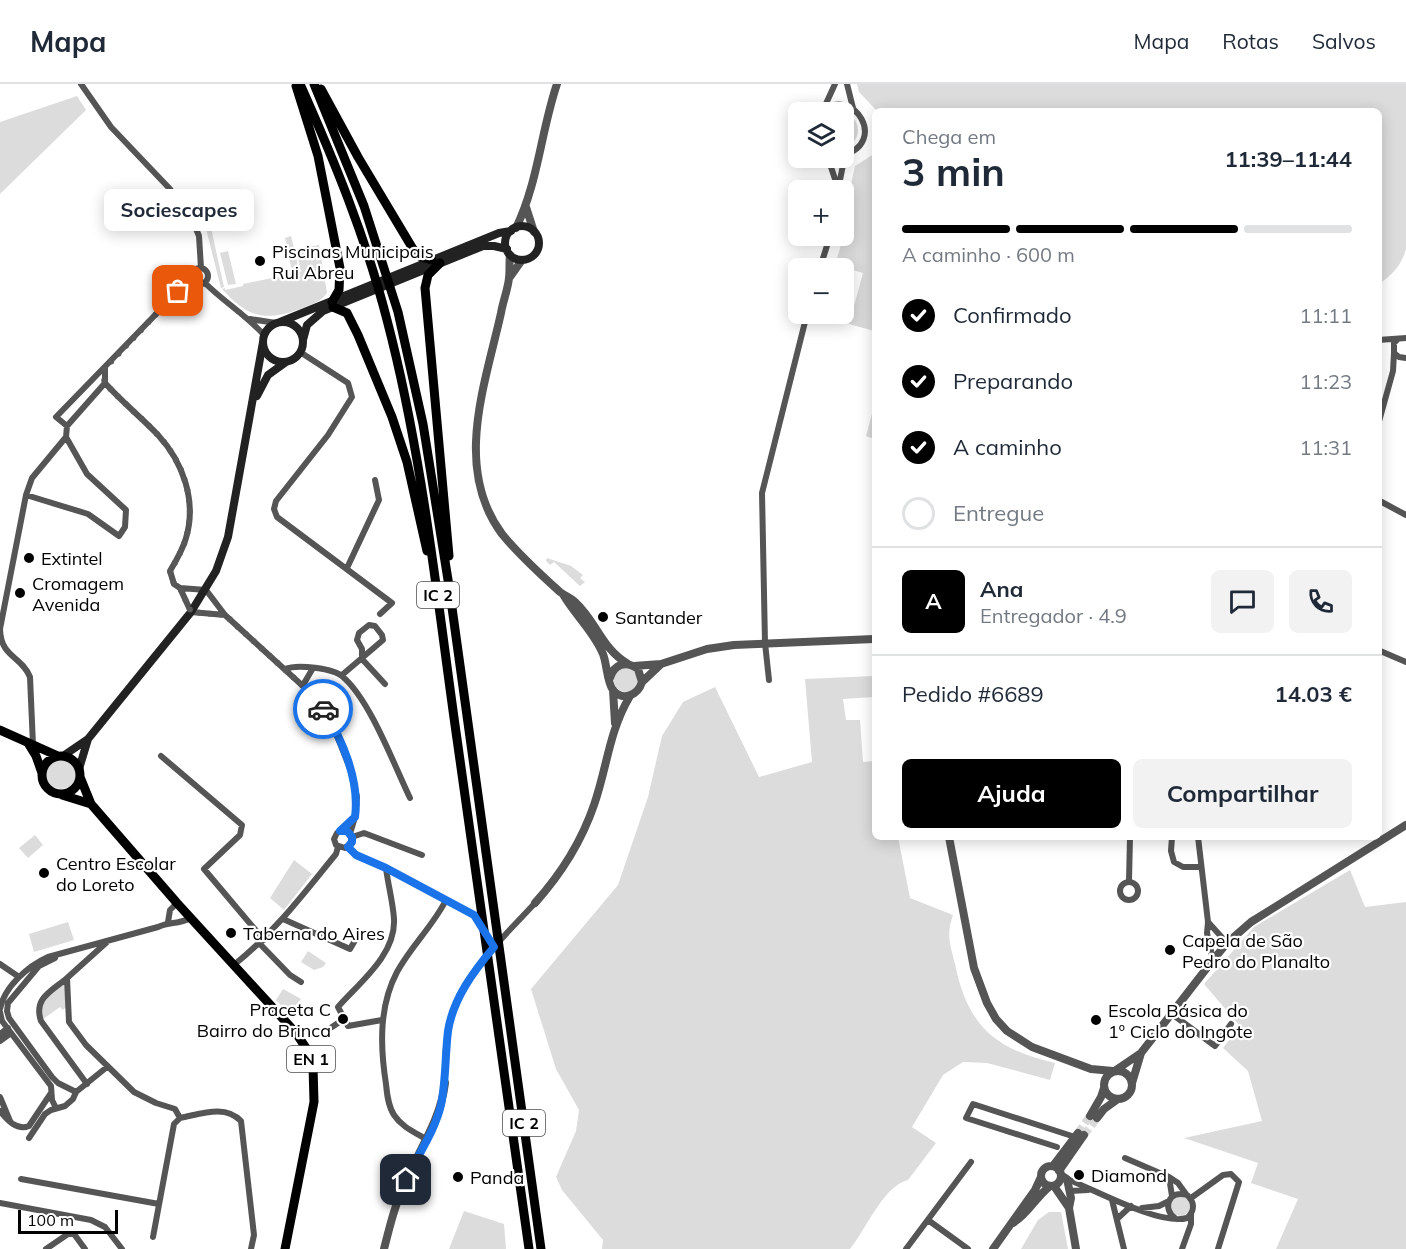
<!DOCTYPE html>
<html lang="pt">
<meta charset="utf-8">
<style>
:root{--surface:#fff;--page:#f2f2f3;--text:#1f2937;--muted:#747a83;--line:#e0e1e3;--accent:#000}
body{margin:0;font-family:Mulish,sans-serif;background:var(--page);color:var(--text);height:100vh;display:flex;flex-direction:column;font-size:22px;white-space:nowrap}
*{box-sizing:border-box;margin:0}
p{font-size:20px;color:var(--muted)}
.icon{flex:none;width:33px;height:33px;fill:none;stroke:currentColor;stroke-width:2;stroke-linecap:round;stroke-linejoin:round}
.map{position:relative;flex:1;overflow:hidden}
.drawer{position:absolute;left:872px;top:24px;width:510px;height:732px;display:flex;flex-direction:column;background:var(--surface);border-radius:9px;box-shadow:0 3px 15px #0003}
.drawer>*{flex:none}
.controls{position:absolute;left:788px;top:18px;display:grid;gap:12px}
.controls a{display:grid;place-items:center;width:66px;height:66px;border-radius:9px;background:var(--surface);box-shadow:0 3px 15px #0003;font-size:30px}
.scale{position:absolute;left:18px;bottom:15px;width:100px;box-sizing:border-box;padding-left:6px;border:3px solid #000;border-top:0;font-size:16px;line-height:21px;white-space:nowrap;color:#000;-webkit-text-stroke:4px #fff;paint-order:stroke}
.pin{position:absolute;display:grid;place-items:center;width:51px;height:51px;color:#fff;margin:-26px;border-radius:12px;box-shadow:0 3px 9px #0006}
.courier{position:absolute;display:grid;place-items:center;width:60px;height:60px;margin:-30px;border:4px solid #1a73e8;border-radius:50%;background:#fff;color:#222;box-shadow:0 2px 8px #0007}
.bubble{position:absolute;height:42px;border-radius:9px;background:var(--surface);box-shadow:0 3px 15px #0003;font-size:20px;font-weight:700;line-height:42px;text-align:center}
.overview em{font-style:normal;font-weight:700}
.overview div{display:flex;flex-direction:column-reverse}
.overview{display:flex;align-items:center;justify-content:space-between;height:102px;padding:0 30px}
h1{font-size:39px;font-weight:700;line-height:45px}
.bar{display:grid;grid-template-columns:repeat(4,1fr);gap:9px 6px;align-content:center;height:72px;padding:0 30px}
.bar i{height:8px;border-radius:4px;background:var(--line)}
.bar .selected{background:var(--accent)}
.bar p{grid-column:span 4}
.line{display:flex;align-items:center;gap:15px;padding:0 30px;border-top:2px solid var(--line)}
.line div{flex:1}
.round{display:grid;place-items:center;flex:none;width:63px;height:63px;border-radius:9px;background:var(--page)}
ol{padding:0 30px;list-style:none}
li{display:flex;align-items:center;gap:18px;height:66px}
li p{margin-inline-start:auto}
li .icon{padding:6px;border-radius:50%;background:var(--accent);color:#fff;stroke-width:4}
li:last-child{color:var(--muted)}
li i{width:33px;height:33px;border:3px solid var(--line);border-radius:50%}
.action{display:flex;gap:12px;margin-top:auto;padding:12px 30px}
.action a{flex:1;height:69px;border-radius:9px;background:var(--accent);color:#fff;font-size:24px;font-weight:700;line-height:69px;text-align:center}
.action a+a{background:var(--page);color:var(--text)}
header{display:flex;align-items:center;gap:36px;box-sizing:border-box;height:84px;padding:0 30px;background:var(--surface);border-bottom:2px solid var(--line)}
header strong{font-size:28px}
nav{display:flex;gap:33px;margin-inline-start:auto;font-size:21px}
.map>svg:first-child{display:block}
.green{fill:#dcdcdc}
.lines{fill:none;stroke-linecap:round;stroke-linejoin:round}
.tertiary-tunnel{stroke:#d9d9d9;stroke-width:8;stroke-dasharray:8 4;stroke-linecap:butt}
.minor{stroke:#555;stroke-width:6}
.tertiary{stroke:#555;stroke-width:8}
.secondary{stroke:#222;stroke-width:8}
.primary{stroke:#000;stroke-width:9}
.trunk{stroke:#000;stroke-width:9}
.done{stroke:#595959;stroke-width:6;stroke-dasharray:0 10.8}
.route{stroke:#1a73e8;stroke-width:8}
.poi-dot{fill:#000;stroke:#fff;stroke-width:2}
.labels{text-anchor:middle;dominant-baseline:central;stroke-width:4.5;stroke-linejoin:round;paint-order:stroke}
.shield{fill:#fff;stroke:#4c4c4c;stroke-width:1.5}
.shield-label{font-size:16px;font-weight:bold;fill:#000}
.poi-label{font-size:18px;fill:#000;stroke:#fff;text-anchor:start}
</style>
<header>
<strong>Mapa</strong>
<nav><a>Mapa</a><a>Rotas</a><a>Salvos</a></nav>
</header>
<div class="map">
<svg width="1406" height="1165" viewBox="0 0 1406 1165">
<rect width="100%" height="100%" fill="#fff"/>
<path class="green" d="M 857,0 L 1406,0 L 1406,165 C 1401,182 1393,190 1379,200 L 1378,27 L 877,27 L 859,8 Z
M 77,12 L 86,26 L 0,110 L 0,38 Z
M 835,27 C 860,26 867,55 844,65 L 843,28 L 831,28 Z
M 874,70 L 874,247 L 849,240 L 863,189 L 835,181 L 853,121 L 847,119 L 855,82 Z
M 211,144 L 224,203 L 221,204 L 206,145 Z
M 291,152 L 299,186 L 292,187 L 285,154 Z
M 319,161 L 327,209 C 321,218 310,221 300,225 C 264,238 247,233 222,205 L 225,204 L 225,206 L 243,202 L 243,200 L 301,188 L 296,165 Z
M 228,167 L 236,200 L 228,201 L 220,169 Z
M 874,322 L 874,355 L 866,352 Z
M 547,474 L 571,482 L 583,491 L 580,494 L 585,498 L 580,502 L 554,478 L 550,481 L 546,477 Z
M614 596a12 12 0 1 1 24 0a12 12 0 1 1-24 0Z
M 874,592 L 874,613 L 843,615 L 846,636 L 860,636 L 863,678 L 874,677 L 874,753 L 898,753 L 910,814 L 953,831 C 946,851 950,860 955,880 C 968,943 995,965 1055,979 L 1050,996 L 987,979 L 963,978 L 943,991 L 912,1043 L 936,1059 L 908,1096 C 884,1101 865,1147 850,1165 L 602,1165 L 603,1156 L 562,1106 L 556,1093 L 576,1047 L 579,1026 L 556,985 L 531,905 L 618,801 L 648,713 L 662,652 L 683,618 L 715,603 L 759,693 L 812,678 L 805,595 Z
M46 690a15 15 0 1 1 30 0a15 15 0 1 1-30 0Z
M 35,751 L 43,761 L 28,774 L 19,764 Z
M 294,776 L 312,790 L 284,826 L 270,814 Z
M 1350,786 L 1365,823 L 1406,818 L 1406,1165 L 1276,1165 L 1298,1115 L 1251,1099 L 1258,1079 L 1184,1054 L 1262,1037 L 1248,987 L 1223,964 L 1240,942 L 1204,900 L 1254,843 Z
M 68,838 L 74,856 L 34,868 L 29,850 Z
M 308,867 L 326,879 L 323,883 L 314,886 L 301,878 Z
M 65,899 L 66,923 L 63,926 L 60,923 L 43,935 L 40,929 L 42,917 Z
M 283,905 L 301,915 L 289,929 L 276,916 Z
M1170 1122a10 10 0 1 1 20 0a10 10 0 1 1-20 0Z
M 464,1127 L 504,1140 L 506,1165 L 449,1165 Z
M 1049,1128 L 1061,1128 L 1068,1165 L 1021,1165 L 1038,1136 Z"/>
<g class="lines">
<path class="tertiary-tunnel" d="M 1078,1049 L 1090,1032
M 1084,1051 L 1097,1034"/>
<path class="minor" d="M 81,0 L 111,43 L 170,105 L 192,135 L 199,152 L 201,184
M 847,0 L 853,24
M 824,24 L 835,0
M 820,28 C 855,0 888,60 843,71
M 828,74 L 838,104
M 838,106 L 845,71
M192 192a8 8 0 1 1 16 0a8 8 0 1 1-16 0Z
M 820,184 L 830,152
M 205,199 C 224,218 246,231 264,251
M 250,235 L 276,239
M 1398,255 L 1394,259 L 1394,269 L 1399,273 L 1406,274
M 1378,256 L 1406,254
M 300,268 L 348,299 L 352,313 L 328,351 L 276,417 L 274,425 L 277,433 L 392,519 L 380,530
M 105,284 L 105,299 C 122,318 141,333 158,351 C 183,378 197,417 186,454 C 183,465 176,477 170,487 L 174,500 L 180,504 L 191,528 L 225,531
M 1378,341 L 1393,287 L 1394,269
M 67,342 L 56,333 L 192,193
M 67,342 L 105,299
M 26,411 L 88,430 L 119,452 L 125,443 L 126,426 L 87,390 L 66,353
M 1378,416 L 1406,431
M 347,484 L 379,416 L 375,396
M 180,504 L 206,506 L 225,531 L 316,614 L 333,642 L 351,687 L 357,713 L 355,733 L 350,750 L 352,758 L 345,764 L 336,761 L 334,755 L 337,749 L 344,746 L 350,750
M 1378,566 L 1406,578
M 285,585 C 297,580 334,584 343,593 C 370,616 394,681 410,714
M 342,591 L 383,556 L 382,551 L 375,542 L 369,541 L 359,549 L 357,556 L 362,565 L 362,575 L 385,600
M 769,596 L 765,559 L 762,409 L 807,230
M 303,601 L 313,584
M 33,661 L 30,593 C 21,571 1,574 0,545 L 26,411 L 32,394 L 66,353 L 67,342
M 161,672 L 242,741 L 240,751 L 204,785 L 264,856
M 352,753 L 364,749 L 422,771
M 1172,753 L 1171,767 L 1174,778 L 1183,783 L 1200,783
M 1198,753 L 1208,838 L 1207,849 L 1213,876
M 348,763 L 356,771 L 386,784 L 474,831 L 483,845
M 1129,797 L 1130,753
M1120 807a9 9 0 1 1 18 0a9 9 0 1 1-18 0Z
M 283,835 L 350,865 L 360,848
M 168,838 L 170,826 L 177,819
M 1208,838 L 1227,859
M 107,858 L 67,894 L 69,938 L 86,961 L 134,1008 L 156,1019 L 175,1025 L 180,1034
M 260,860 L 290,891 L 301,898
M 55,874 L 39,882 L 8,919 L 7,927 L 9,934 L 52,993 L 58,999 L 76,1008
M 0,880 L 19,893
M 235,880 C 275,848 304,809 336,770 L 338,763
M 67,894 C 52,907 33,914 41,937 L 87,1000
M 0,925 C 4,903 28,882 48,873 L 158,843 C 170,837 177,841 191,834
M 0,928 L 2,937 L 51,1002 L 52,1016 L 56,1024
M 1172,930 L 1215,962 L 1231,940
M 382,936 L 348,942 L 338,923 C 359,899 396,871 394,835 C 393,818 388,801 386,784
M 332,943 L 344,935
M 0,950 L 8,944
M 0,957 L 11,949
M 445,999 C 445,978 445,955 451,935 C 464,888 503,854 535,819
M 0,1013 L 10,1037
M 0,1027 C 7,1036 17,1047 29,1042 L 51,1009
M 29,1054 L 45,1030 L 51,1026 L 65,1022 L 73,1015 L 76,1008 L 107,983
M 426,1055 C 414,1048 402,1043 394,1031 C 388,1022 387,1010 386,1000 C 380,962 379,922 397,888 C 411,862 433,842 446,816
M 1057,1063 L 966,1034 L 973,1020 L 1075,1053
M 1125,1074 L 1169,1093 L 1172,1112
M 1169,1093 L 1178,1099 L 1186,1110
M 21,1095 L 159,1120
M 1067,1095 C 1093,1105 1160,1142 1187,1134 C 1195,1127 1195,1118 1187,1111 C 1169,1105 1161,1125 1176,1135
M 1070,1107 L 1088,1106
M 1191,1114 L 1223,1091 L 1231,1090 L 1239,1098 L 1218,1165
M 1112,1116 L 1124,1165
M 0,1119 L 91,1136 L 105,1143 L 122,1165
M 1142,1124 L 1159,1122 L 1167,1118
M 1117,1135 L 1131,1122
M 928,1136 L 968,1165
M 153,1153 L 174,1040 L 180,1034 C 201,1030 225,1020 241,1037 L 254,1151 L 251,1165
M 46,1165 L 68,1150 L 74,1150 L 85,1165
M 906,1165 L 971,1078
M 1182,1165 L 1191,1140 L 1191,1130"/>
<path class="tertiary" d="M 526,123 L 534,148
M 516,144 C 538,99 541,47 557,0
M 510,171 C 509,178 510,186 509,194 C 508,205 503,217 501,229 C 485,301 453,384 502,450 C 519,471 540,490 560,508 C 565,512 571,514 575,518 C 597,538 601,564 628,580
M 510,193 L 522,176
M 564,512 C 576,532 594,548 603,570 C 607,580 607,599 613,606 C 623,618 638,611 642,598 L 638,585 C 626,576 614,580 610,594
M 634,582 L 661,580 L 707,565 L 734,561 L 874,555
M 642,598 L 660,581
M 613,606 L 615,639
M 949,753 L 974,884 L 987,919 L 996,935 L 1007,947 L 1032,963 L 1091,985 L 1113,987
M 535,819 C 561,790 581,759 594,721 C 607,684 609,647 630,612
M 1116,986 L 1141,969 L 1213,876 L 1227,859 L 1251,838 L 1406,741
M1104 1001a14 14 0 1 1 28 0a14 14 0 1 1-28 0Z
M 1132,999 L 1141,969
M 1090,1032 L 1101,1013 L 1104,1004
M 1097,1034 L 1104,1025 L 1118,1015
M 1053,1082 L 1078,1049
M1041 1092a10 10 0 1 1 20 0a10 10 0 1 1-20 0Z
M 1059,1087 L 1084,1051
M 1061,1091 L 1067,1095 L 1071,1114 L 1069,1124
M 1054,1102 L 1069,1124 L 1076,1165
M 1013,1139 C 1028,1130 1036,1113 1050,1102
M 384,1165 C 390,1141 396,1117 407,1094 C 421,1063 441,1034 445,999
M 993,1165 L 1035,1106 L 1041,1093"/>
<path class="secondary" d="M505 159a17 17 0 1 1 34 0a17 17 0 1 1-34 0Z
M 280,238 L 499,149 L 511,147
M263 258a20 20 0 1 1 40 0a20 20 0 1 1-40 0Z
M 303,256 L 307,241 L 323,227 L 483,162 L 494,162 L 507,165
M 257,312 L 268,291 L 286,278
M 63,672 L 88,655 L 191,528 L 216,487 L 228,453 L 263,258
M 79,685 L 88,655"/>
<path class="primary" d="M 0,646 L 58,672
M 28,659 L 36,672 L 42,689
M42 691a19 19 0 1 1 38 0a19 19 0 1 1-38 0Z
M 80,693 L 91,720 L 177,819 L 296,949 L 310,970 L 313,982 L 314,1018 L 285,1165
M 62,711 L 91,720"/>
<path class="trunk" d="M 300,0 C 334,76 366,154 387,236 C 423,373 437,515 457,655 C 482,825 506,995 529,1165
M 314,0 L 364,122 L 398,228 L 423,340 L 449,502 L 541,1165
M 296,2 L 318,72 L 340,184 L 339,206 L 332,218
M 321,5 L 358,73 L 413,165 L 421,173 L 432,176
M 440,179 L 428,191 L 425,204 L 449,472
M 333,223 L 347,229 L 358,251 L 392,333 L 407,378 L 427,467"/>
</g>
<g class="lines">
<path class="done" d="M 178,207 L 105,284 L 103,292 L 105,299 C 122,318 141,333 158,351 C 183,378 197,417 186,454 C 183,465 176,477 170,487 L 174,500 L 180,504 L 191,528 L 225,531 L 316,614 L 323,625"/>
<path class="route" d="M 323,625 C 342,655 360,696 355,733 L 340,747 L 347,747 L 352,753 L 352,758 L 348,763 L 356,771 L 386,784 L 474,831 L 494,863 C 473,888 453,915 448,947 C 445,972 446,997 441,1021 C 435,1047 417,1072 406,1096"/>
</g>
<g class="poi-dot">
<circle cx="260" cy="177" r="6"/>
<circle cx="29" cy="474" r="6"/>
<circle cx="20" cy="509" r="6"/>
<circle cx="603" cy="533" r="6"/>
<circle cx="44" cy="789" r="6"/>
<circle cx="231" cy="849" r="6"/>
<circle cx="1170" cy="866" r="6"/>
<circle cx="343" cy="935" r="6"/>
<circle cx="1096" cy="936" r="6"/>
<circle cx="1079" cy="1091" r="6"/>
<circle cx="458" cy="1093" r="6"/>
</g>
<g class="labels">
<g class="shield">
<rect x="417" y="498" width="42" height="26" rx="4.5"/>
<rect x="287" y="962" width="48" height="26" rx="4.5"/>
<rect x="503" y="1026" width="42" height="26" rx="4.5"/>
</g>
<g class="shield-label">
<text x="438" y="511">IC 2</text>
<text x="311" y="975">EN 1</text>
<text x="524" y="1039">IC 2</text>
</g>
<g class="poi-label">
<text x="272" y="167">Piscinas Municipais<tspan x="272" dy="21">Rui Abreu</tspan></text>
<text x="41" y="474">Extintel</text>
<text x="32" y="499">Cromagem<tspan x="32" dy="21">Avenida</tspan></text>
<text x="615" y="533">Santander</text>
<text x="56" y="779">Centro Escolar<tspan x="56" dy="21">do Loreto</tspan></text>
<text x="243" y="849">Taberna do Aires</text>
<text x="1182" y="856">Capela de São<tspan x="1182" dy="21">Pedro do Planalto</tspan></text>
<text x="331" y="925" text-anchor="end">Praceta C<tspan x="331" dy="21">Bairro do Brinca</tspan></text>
<text x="1108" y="926">Escola Básica do<tspan x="1108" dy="21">1º Ciclo do Ingote</tspan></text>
<text x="1091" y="1091">Diamond</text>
<text x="470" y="1093">Panda</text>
</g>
</g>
</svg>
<div class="controls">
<a><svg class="icon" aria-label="layers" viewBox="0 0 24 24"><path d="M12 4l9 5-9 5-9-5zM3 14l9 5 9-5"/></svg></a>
<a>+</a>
<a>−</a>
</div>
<div class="scale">100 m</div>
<div class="pin" style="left:178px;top:207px;background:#ea580c"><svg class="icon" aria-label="bag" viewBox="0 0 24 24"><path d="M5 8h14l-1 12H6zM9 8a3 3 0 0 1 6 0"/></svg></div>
<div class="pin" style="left:406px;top:1096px;background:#1f2937"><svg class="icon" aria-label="home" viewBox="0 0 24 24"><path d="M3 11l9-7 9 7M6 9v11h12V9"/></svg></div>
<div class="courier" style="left:323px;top:625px"><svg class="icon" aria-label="car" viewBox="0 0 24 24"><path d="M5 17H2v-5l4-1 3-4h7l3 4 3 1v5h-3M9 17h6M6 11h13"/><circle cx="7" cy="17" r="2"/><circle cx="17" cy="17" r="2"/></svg></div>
<div class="bubble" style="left:104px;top:105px;width:150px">Sociescapes</div>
<section class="drawer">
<div class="overview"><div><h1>3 min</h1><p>Chega em</p></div><em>11:39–11:44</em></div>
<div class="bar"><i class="selected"></i><i class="selected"></i><i class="selected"></i><i></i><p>A caminho · 600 m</p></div>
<ol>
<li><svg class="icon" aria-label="check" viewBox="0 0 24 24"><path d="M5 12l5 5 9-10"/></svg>Confirmado<p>11:11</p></li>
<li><svg class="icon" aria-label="check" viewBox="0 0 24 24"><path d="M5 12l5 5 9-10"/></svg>Preparando<p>11:23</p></li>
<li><svg class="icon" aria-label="check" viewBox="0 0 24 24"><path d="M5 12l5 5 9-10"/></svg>A caminho<p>11:31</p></li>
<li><i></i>Entregue</li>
</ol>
<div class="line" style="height:108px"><b class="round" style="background:var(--accent);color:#fff">A</b><div><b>Ana</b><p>Entregador · 4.9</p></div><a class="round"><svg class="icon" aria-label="chat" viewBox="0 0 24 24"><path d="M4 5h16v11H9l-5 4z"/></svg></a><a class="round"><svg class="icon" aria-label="phone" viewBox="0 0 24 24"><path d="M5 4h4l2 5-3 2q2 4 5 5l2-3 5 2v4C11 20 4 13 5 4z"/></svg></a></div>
<div class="line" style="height:78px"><div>Pedido #6689</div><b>14.03 €</b></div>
<div class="action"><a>Ajuda</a><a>Compartilhar</a></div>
</section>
</div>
